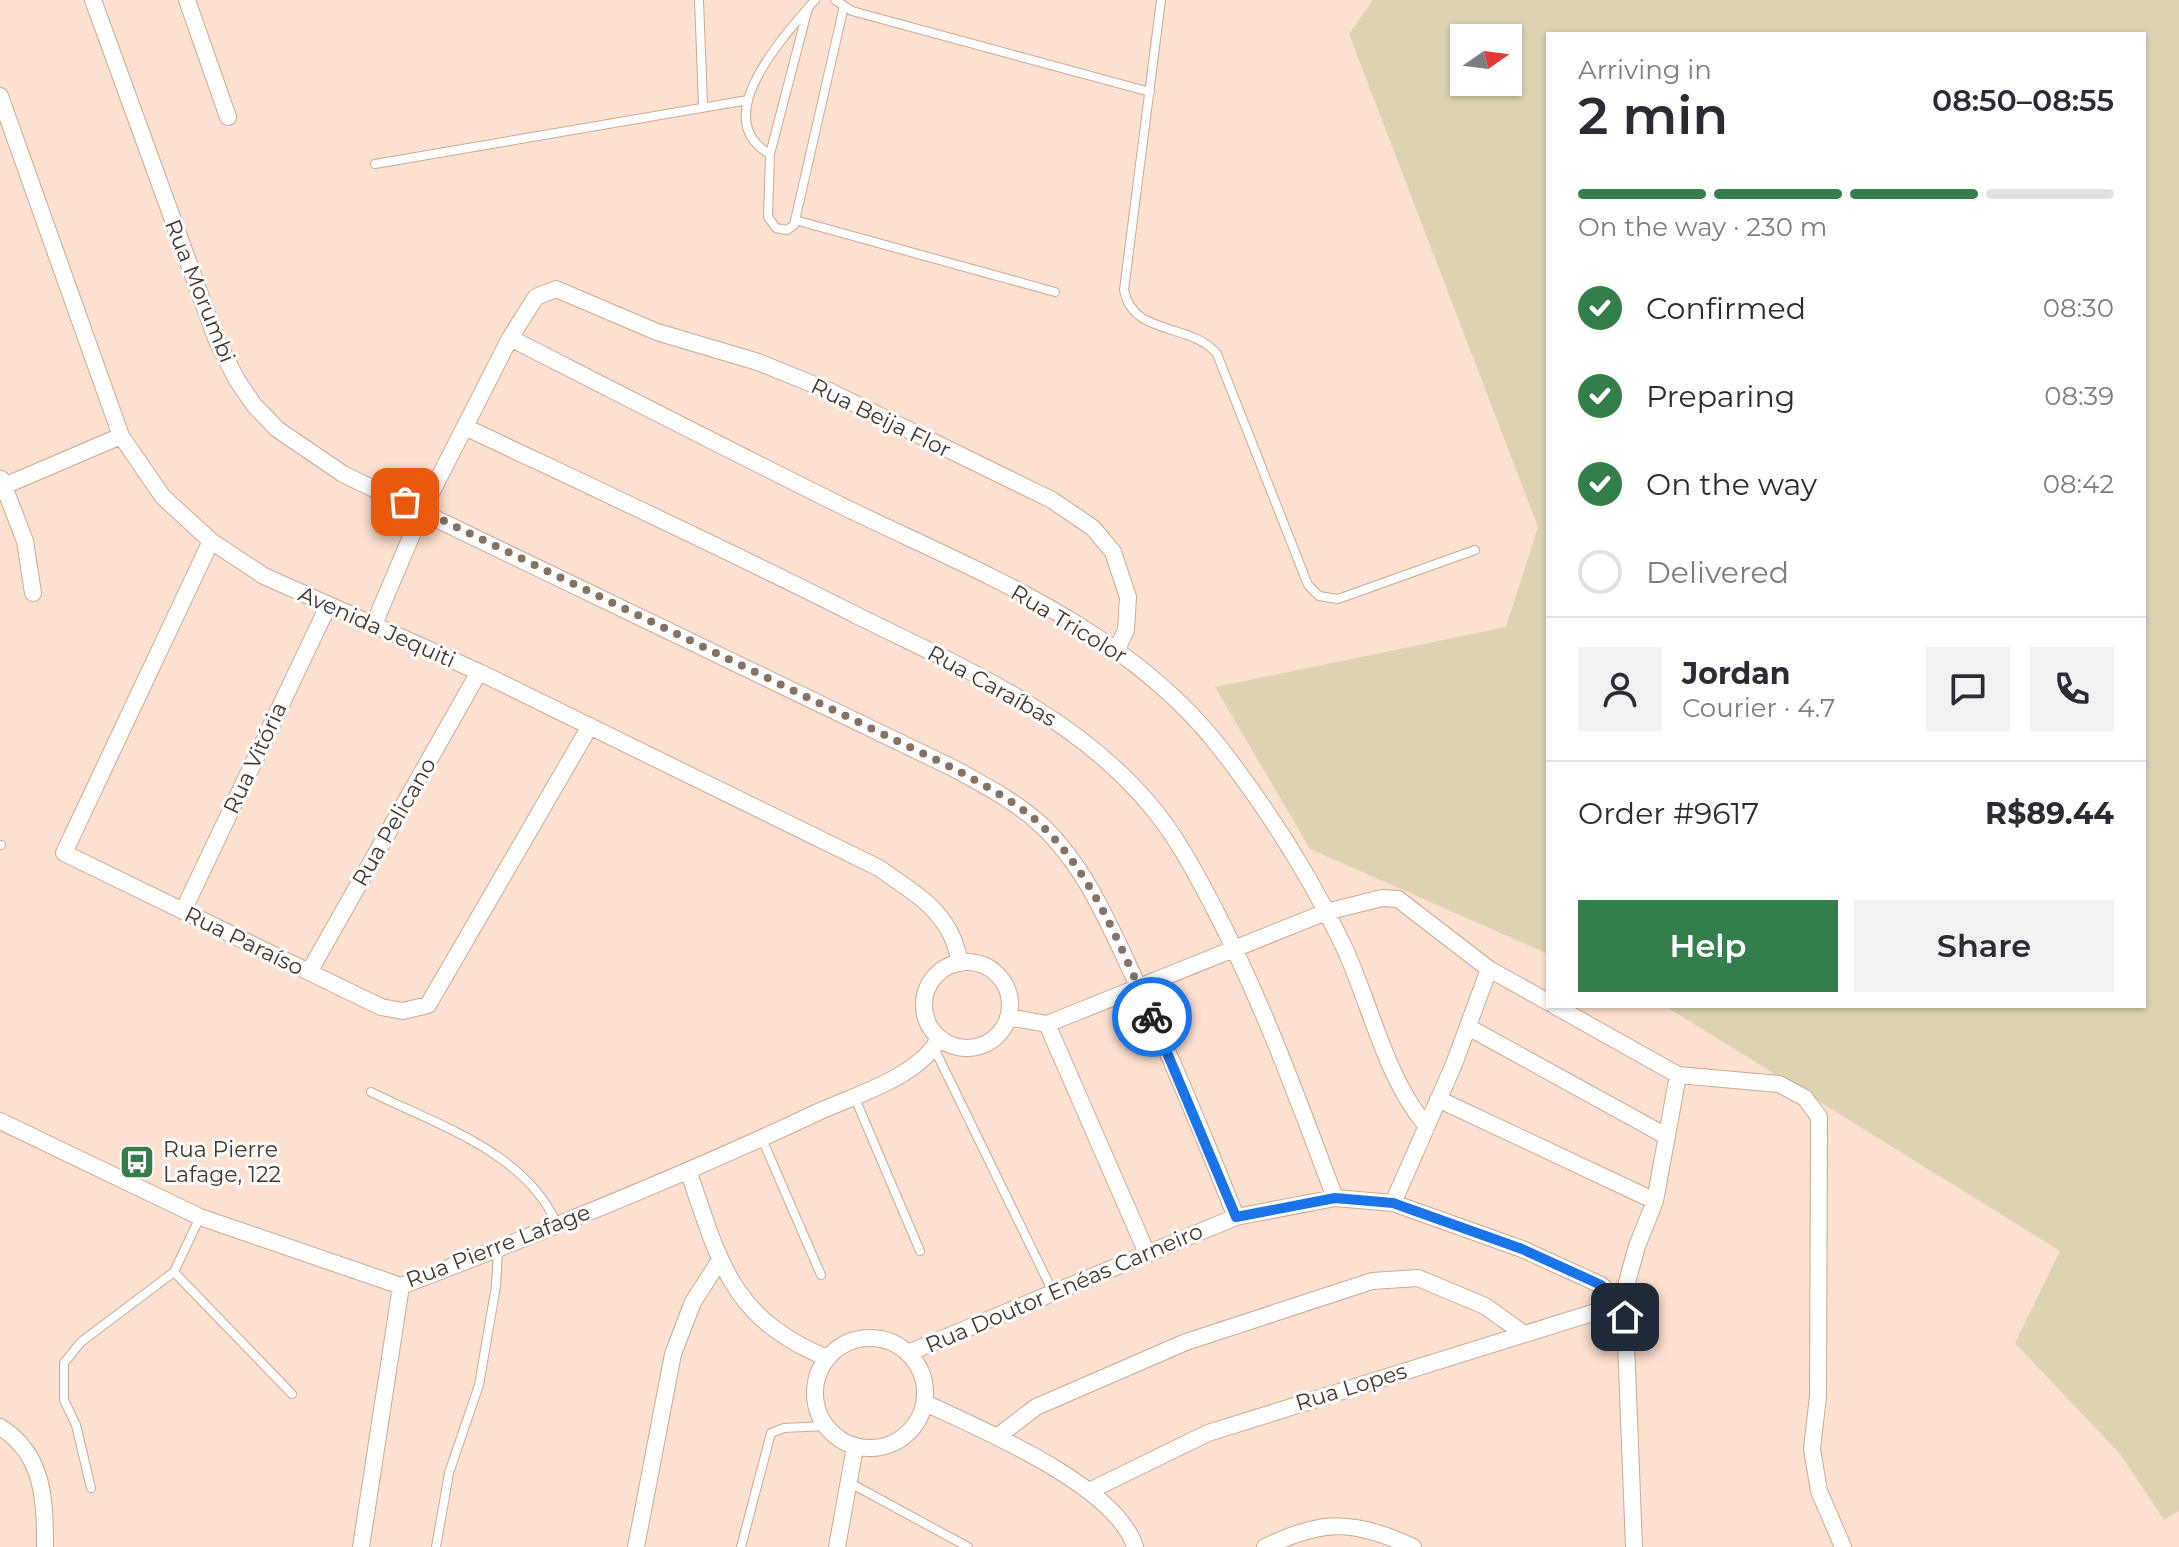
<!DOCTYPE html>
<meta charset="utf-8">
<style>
:root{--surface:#fff;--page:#f2f2f3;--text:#2b2b33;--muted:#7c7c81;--line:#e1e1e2;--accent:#347e4b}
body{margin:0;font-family:Montserrat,sans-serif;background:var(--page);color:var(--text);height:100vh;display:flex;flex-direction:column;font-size:30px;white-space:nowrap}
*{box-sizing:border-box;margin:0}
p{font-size:26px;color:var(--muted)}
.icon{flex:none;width:44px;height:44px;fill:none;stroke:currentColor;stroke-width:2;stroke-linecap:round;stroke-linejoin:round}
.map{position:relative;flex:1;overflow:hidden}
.details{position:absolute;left:1546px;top:32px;width:600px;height:976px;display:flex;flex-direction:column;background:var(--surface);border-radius:0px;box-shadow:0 2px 6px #0004}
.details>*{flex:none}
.needle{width:52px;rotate:76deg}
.tools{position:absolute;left:1450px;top:24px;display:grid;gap:16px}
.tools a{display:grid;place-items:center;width:72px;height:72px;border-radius:0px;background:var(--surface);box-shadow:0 2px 6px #0004;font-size:40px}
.pin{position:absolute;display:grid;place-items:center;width:68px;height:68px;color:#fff;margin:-34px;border-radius:16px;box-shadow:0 4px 12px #0006}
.courier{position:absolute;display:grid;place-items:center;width:80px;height:80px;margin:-40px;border:6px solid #1a73e8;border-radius:50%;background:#fff;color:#222;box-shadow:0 2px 10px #0007}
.overview em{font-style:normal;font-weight:600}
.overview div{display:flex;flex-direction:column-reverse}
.overview{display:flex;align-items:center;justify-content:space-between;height:136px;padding:0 32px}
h1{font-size:52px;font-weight:600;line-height:60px}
.bar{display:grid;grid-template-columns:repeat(4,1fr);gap:12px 8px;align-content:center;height:96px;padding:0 32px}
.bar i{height:10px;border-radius:6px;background:var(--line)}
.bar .on{background:var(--accent)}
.bar p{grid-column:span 4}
.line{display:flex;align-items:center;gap:20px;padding:0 32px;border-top:2px solid var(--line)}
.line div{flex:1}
.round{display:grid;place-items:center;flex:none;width:84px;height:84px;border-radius:0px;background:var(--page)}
ol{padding:0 32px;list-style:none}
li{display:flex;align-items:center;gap:24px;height:88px}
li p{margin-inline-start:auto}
li .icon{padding:8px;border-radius:50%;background:var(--accent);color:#fff;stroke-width:4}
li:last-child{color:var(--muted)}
li i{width:44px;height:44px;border:4px solid var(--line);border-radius:50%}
.primary-button{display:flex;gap:16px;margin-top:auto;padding:16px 32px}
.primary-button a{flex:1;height:92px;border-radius:0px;background:var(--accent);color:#fff;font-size:32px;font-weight:600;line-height:92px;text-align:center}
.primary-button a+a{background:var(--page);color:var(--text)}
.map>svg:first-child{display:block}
.green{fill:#ddd3b3;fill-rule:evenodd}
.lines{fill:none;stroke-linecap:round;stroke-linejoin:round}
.service-casing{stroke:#c9a893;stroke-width:10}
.minor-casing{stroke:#c9a893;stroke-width:18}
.service{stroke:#fff;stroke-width:8}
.minor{stroke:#fff;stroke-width:16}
.done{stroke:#857266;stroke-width:8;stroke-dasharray:0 14.4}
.route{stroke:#1a73e8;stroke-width:10}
.labels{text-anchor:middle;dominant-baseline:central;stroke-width:6;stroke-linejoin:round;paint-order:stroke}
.street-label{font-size:22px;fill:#44362d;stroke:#fff}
.poi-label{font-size:22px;fill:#44362d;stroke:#fff;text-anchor:start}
</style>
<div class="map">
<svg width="2179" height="1547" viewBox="0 0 2179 1547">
<rect width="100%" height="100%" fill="#fde1d0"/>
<path class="green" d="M 1373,0 L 2179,0 L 2179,1511 L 2164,1520 L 2120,1454 L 2015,1343 L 2060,1251 L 1665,1006 L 2144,1006 L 2144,34 L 1548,34 L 1548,954 L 1310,849 L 1215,687 L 1506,627 L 1538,527 L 1349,34 ZM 1464,38 L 1508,38 L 1508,82 L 1464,82 Z"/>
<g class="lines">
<g class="service-casing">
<path id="service" d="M 699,0 L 703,105
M 815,0 C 786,34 706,118 770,154 L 768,217 L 776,228 L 787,230 L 794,225 L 844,6
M 835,0 L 852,11 L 1150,92
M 1161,0 L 1124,290 C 1133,337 1191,322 1217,354 L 1308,585 L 1319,596 L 1338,599 L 1475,550
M 770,154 L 808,8
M 375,164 L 748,100
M 795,220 L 1055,292
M 0,845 L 1,845
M 934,1048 L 1052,1290
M 371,1092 C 439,1126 524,1151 557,1224
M 854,1096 L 920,1251
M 762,1139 L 821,1275
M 174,1272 L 292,1394
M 850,1483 L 968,1547
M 91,1488 L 76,1425 L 64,1400 L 64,1363 L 81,1342 L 174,1272 L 200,1217
M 436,1547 L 449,1473 L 479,1385 L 496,1286 L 498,1250
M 741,1547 L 771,1433 L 784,1428 L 826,1426"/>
</g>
<g class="minor-casing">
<path id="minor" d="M 93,0 L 217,341 L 237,380 L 254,405 L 277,429 L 343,474 L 957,770 C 985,786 1015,801 1039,823 C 1082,862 1107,919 1131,971 C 1169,1052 1203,1134 1236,1217
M 187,0 L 228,117
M 0,96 L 121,436 L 163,497 L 211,541 L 264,576 L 479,672 L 879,868 C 918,896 951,912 960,963
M 510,338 C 618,393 727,449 836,503 C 972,570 1125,625 1221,749 C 1268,810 1311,877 1344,947 C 1370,1003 1386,1078 1425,1124
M 465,427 C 596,489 728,550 858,616 C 961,667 1074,714 1150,805 C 1175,834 1194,870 1212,904 C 1261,998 1298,1099 1335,1198
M 1,479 L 25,541 L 33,593
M 4,486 L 121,436
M 211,541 L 64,853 L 381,1007 L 403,1011 L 428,1005 L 590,726
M 374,624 L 422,511 L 510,338 L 536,297 L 556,289 L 657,332 L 758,362 L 827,390 L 1052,500 L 1093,528 L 1113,552 L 1128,597 L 1126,630 L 1117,649
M 183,911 L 328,606
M924 1005a43 43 0 1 1 86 0a43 43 0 1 1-86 0Z
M 309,972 L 479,672
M 1555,1006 L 1678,1075 L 1779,1084 L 1805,1098 L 1819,1117 L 1818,1396 L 1812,1449 L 1819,1491 L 1843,1547
M 1008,1017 L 1047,1024 L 1326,912 L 1382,898 L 1398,899 L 1489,969 L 1548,1002
M 1047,1024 L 1146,1251
M 1468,1027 L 1666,1136
M 1438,1099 L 1655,1201
M 0,1121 L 200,1217 L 401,1286 C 541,1233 680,1177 816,1113 C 855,1095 917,1078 939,1039
M 689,1173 C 720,1263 731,1318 827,1358
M 1393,1203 L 1454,1064 L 1489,969
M815 1393a55 55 0 1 1 110 0a55 55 0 1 1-110 0Z
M 908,1353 L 1236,1217 L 1335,1198 L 1393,1203 L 1522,1249 L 1601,1285 L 1621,1304 L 1625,1317 L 1634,1547
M 925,1403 C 981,1429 1117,1486 1135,1547
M 0,1427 C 44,1454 45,1500 45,1547
M 997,1437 L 1036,1407 L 1186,1342 L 1372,1281 L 1418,1278 L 1485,1306 L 1524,1334
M 1089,1491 L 1208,1433 L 1621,1304 L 1637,1246 L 1655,1201 L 1678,1075
M 361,1547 L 401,1286
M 636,1547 L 673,1354 L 693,1302 L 720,1260
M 837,1547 L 855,1447
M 1265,1547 C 1324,1519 1354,1520 1413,1547"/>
</g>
<use href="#service" class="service"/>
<use href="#minor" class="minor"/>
</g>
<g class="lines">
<path class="done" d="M 405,502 L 957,770 C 985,786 1015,801 1039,823 C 1094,874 1122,951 1152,1017"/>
<path class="route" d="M 1152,1017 L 1236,1217 L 1335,1198 L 1393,1203 L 1522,1249 L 1601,1285 L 1621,1304 L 1625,1317"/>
</g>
<defs>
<g id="bus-square" transform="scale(1.8)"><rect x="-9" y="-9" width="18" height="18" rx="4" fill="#347e4b" stroke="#fff"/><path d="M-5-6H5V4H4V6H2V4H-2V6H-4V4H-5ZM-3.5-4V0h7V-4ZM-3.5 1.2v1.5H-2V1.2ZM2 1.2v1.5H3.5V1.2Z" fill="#fff"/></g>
</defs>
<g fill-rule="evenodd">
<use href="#bus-square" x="137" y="1162"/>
</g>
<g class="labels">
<g class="street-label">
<text transform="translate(200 291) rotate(68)">Rua Morumbi</text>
<text transform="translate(881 418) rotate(26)">Rua Beija Flor</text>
<text transform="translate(1069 624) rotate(31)">Rua Tricolor</text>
<text transform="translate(377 627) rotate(24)">Avenida Jequiti</text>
<text transform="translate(992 686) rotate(29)">Rua Caraíbas</text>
<text transform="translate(255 758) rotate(-65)">Rua Vitória</text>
<text transform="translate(394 822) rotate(-60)">Rua Pelicano</text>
<text transform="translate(244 941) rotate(26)">Rua Paraíso</text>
<text transform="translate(498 1246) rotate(-21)">Rua Pierre Lafage</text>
<text transform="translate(1064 1288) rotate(-23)">Rua Doutor Enéas Carneiro</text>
<text transform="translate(1351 1387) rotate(-17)">Rua Lopes</text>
</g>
<g class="poi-label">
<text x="163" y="1149">Rua Pierre<tspan x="163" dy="25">Lafage, 122</tspan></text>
</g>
</g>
</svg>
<div class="tools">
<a><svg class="needle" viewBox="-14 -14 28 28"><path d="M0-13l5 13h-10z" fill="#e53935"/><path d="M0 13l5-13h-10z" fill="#7c7c81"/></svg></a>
</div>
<div class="pin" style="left:405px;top:502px;background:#ea580c"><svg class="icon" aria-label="bag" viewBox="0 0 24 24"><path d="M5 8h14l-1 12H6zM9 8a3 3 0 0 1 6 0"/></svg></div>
<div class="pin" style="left:1625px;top:1317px;background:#1f2937"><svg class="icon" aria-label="home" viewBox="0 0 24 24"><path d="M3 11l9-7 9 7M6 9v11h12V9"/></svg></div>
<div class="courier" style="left:1152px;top:1017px"><svg class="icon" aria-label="bike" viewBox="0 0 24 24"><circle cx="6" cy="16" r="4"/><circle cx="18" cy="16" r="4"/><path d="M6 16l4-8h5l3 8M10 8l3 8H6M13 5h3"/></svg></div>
<section class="details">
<div class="overview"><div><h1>2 min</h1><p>Arriving in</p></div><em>08:50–08:55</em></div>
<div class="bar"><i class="on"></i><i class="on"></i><i class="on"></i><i></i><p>On the way · 230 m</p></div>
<ol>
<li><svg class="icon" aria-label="check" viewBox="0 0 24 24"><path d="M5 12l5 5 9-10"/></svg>Confirmed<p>08:30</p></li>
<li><svg class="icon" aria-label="check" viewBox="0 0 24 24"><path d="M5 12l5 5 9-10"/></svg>Preparing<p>08:39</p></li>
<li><svg class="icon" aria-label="check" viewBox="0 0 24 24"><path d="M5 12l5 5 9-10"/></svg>On the way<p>08:42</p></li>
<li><i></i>Delivered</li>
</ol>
<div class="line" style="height:144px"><a class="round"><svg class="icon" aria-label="person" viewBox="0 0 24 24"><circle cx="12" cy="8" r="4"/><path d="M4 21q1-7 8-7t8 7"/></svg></a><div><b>Jordan</b><p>Courier · 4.7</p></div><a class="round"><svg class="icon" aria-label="chat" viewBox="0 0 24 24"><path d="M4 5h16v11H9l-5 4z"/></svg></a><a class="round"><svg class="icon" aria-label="phone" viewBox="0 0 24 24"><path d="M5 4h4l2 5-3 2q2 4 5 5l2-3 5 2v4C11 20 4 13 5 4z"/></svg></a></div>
<div class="line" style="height:104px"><div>Order #9617</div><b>R$89.44</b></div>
<div class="primary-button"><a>Help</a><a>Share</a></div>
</section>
</div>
